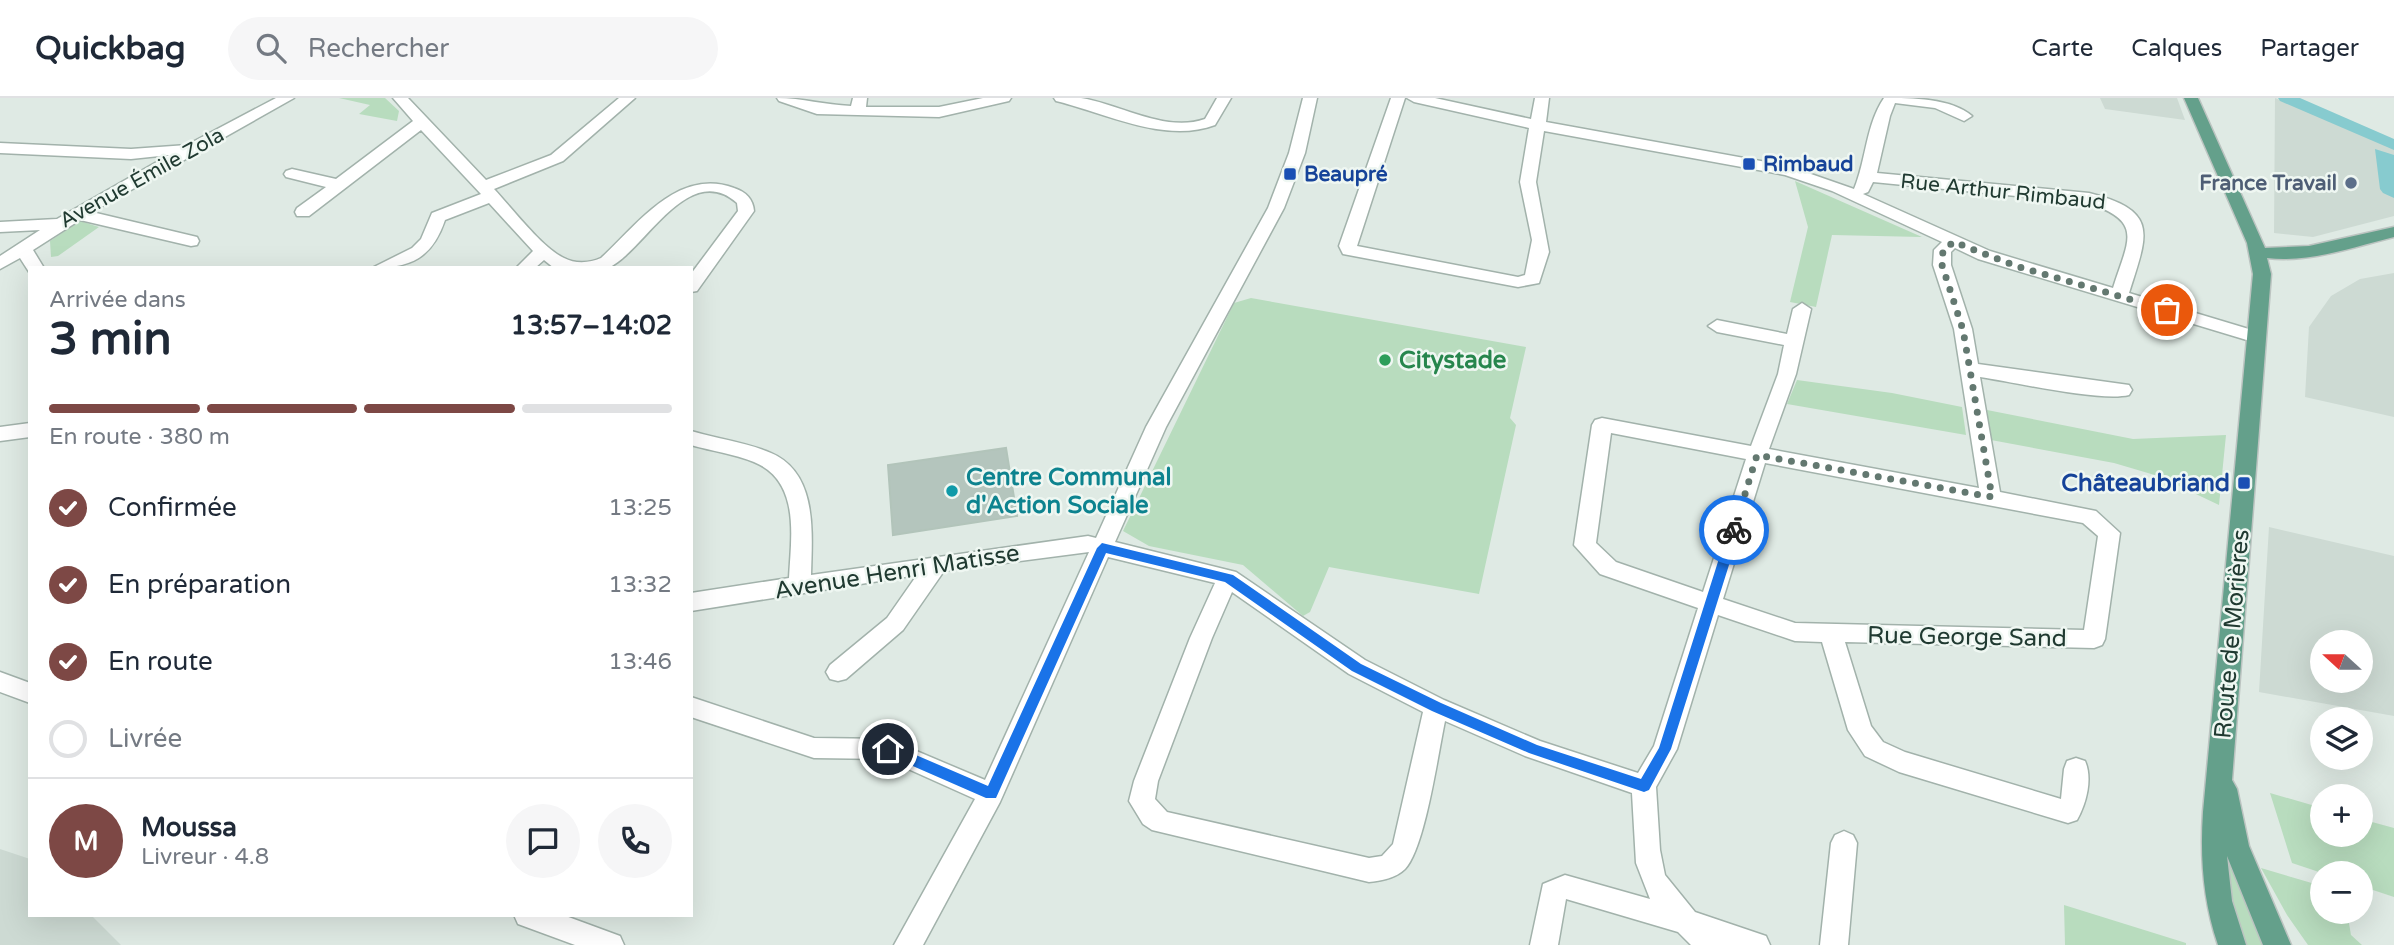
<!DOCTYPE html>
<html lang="fr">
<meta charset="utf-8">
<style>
:root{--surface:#fff;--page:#f6f6f7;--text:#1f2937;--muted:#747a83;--line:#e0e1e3;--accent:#7d4845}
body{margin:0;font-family:"Varela Round",sans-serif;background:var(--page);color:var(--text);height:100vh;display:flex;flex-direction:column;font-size:26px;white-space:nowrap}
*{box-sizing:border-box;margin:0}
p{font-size:23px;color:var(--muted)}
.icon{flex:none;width:38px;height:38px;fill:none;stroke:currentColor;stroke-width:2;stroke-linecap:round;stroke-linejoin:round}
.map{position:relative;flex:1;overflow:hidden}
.panel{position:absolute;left:28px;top:168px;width:665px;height:651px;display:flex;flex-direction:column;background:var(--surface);border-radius:0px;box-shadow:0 7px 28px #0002}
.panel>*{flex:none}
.needle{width:46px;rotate:291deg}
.fabs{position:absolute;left:2310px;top:532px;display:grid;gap:14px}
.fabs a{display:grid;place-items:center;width:63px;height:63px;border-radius:50%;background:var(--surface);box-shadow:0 7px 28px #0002;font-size:35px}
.pin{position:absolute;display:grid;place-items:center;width:60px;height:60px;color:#fff;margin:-30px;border:4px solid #fff;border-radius:50%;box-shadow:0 2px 7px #0007}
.courier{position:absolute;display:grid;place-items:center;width:70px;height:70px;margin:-35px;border:5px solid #1a73e8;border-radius:50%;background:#fff;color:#222;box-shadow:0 2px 9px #0007}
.headline em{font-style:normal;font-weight:800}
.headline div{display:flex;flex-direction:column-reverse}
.headline{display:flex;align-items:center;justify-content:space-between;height:119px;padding:0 21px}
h1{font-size:46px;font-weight:800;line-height:52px}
.bar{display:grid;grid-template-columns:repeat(4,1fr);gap:10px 7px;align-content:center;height:84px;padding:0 21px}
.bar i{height:9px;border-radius:5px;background:var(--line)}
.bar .active{background:var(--accent)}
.bar p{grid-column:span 4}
.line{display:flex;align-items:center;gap:18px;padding:0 21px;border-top:2px solid var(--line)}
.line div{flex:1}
.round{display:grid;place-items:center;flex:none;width:74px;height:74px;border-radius:37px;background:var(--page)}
ol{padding:0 21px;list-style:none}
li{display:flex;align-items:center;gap:21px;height:77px}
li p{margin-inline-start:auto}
li .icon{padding:7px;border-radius:50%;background:var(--accent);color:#fff;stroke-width:4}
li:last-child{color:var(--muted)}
li i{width:38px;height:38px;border:4px solid var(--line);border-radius:50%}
header{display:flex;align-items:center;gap:42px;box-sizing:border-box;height:98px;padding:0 35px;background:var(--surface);border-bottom:2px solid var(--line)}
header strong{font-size:33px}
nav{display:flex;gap:38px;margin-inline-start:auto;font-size:24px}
.search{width:490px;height:63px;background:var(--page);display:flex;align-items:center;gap:18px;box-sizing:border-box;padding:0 24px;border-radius:38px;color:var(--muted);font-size:26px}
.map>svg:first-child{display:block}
.built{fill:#cddad3;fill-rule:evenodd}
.green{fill:#b8dcbe}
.water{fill:#87cbcf}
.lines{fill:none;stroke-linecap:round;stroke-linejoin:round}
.canal{fill:#87cbcf;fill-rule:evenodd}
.building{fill:#b4c5bd;stroke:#b2c4ba;stroke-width:2}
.minor-casing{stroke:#a2b2ab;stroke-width:3}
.major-casing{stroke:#bcc4c1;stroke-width:3}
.minor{fill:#fff;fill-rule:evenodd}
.major{fill:#64a08b;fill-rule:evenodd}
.route{fill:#1a73e8}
.done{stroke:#637870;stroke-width:7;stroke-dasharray:0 12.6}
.transit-dot{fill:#1a4fb4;stroke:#eff7f2;stroke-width:2.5}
.service-dot{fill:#5c6f8a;stroke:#eff7f2;stroke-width:2.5}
.leisure-dot{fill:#2e9e5b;stroke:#eff7f2;stroke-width:2.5}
.culture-dot{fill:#0f9aa8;stroke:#eff7f2;stroke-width:2.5}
.labels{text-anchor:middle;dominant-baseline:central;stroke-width:5;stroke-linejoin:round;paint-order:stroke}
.far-transit-label{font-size:21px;font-weight:bold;fill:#164399;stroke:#eff7f2;text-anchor:start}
.far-street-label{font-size:21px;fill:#203a31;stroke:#eff7f2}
.far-service-label{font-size:21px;font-weight:bold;fill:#4e5e75;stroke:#eff7f2;text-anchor:end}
.leisure-label{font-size:24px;font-weight:bold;fill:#27864d;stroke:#eff7f2;text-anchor:start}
.culture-label{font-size:24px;font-weight:bold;fill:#0d838f;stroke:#eff7f2;text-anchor:start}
.transit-label{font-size:24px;font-weight:bold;fill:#164399;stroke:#eff7f2;text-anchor:end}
.street-label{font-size:24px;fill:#203a31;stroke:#eff7f2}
</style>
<header>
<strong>Quickbag</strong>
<div class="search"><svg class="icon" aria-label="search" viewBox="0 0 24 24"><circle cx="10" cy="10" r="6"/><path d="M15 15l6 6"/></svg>Rechercher</div>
<nav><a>Carte</a><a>Calques</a><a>Partager</a></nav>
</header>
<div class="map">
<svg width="2394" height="847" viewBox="0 0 2394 847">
<rect width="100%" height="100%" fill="#dfeae4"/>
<path class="built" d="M 2100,0 L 2177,0 L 2185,22 L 2105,11 Z
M 2275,0 L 2394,49 L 2394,118 L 2313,139 L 2274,135 Z
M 2394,175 L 2394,319 L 2305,299 L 2309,229 L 2331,198 L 2360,181 Z
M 2269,429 L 2394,458 L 2394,618 L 2259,594 ZM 2361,544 L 2361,583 L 2322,583 L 2322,544 Z
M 0,751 L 30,761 L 30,817 L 91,817 L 121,847 L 0,847 Z"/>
<path class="green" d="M 339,0 L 385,0 L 399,13 L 397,23 L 359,16 L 370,7 Z
M 1795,83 L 1922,139 L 1832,137 L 1816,209 L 1790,204 L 1808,129 Z
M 80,123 L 99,129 L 58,158 L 51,159 L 50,143 Z
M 1251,200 L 1526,249 L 1510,320 L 1516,327 L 1479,496 L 1329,469 L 1310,514 L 1303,518 L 1243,467 L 1149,448 L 1123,433 L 1234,205 Z
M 1797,282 L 1892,295 L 1962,309 L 1966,337 L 1787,306 Z
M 1987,312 L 2133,341 L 2226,337 L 2219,407 L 2158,378 L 2114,365 L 1991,342 Z
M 2270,695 L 2322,710 L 2322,737 L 2361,737 L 2361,721 L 2394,730 L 2394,799 L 2361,788 L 2361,775 L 2322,775 L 2292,765 Z
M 2231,758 L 2268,847 L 2239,847 L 2223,762 Z
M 2261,770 L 2322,788 L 2322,814 L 2347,814 L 2351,837 L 2362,847 L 2308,847 L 2287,817 Z
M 2064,807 L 2186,845 L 2186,847 L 2065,847 Z"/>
<path class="water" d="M 2375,51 L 2394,57 L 2394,100 L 2383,95 L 2380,91 Z"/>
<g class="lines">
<path class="canal" d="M 2278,0 L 2300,0 L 2394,41 L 2394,52 L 2280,3 Z"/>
</g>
<path class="building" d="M 1006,350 L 1017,418 L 893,437 L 888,367 Z"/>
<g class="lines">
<g class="minor-casing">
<path id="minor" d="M 276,0 L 294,0 L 92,114 L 197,139 L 199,143 L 197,147 L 191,148 L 80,122 L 33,152 L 44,170 L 30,170 L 29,174 L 20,160 L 0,171 L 0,158 L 40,132 L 0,134 L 0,124 L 57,121 L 169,57 L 131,61 L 0,55 L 0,45 L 131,51 L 187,47 Z
M 393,0 L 408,0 L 486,82 L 551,57 L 619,0 L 635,0 L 563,63 L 494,91 C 511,109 542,150 564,160 C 575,166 590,165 601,160 C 637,127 678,69 734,90 C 746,94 753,101 754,113 L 697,193 L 691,194 L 691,176 L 738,113 L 737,105 C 688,61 644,154 608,170 L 554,170 L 544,162 L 535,170 L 516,170 L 533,153 L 489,105 L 445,122 C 432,160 411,170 372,170 L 412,150 L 421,141 L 432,115 L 481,96 L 421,32 L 309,118 L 297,118 L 295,114 L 297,110 L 326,89 L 286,79 L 284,76 L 286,73 L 292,71 L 336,81 L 413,23 Z
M 777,0 C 802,0 825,7 851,8 L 853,0 L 867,0 L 866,9 L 939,9 L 983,0 L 1011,0 L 1009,3 L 939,19 L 817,16 L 779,3 Z
M 1054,0 C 1062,0 1072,0 1081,0 C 1120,6 1165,35 1205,21 L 1217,0 L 1231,0 L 1215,27 C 1165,46 1105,15 1056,3 Z
M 1303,0 L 1317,0 L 1305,55 L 1284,110 L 1166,329 L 1115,444 L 1236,474 L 1365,562 L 1444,602 L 1540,643 L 1638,675 L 1654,648 L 1698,510 L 1600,476 L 1574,447 L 1592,327 L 1595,322 L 1602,320 L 1751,348 L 1778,276 L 1784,247 L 1717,234 L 1708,228 L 1717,222 L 1787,236 L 1793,211 L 1802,205 L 1811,211 L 1796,276 L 1769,351 L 1979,390 L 1954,231 L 1933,167 L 1934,152 L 1942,144 L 1832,93 L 1785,77 L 1544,33 L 1536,84 L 1549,154 L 1539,185 L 1518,189 L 1343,156 L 1339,148 L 1391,0 L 1405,0 L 1357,148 L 1518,179 L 1525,177 L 1532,142 L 1520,84 L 1529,30 L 1414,4 L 1407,0 L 1435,0 L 1531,21 L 1535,0 L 1549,0 L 1546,24 L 1788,68 L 1854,91 C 1866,63 1866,26 1884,0 C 1912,0 1951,0 1972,18 L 1964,23 L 1935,10 L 1895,5 L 1890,18 L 1877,75 L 2089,95 C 2161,113 2147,137 2129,195 L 2262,235 L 2265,239 L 2262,243 L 2250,243 L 1978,161 L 1955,150 L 1951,154 L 1951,167 L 1972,231 L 1978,266 L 2129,287 L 2132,292 L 2129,297 C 2101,304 2013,284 1980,279 L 2000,394 L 2096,413 L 2120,435 L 2105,541 L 2102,547 L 2094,550 L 1845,544 L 1871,628 L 1883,644 L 1905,654 L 2061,701 L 2064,671 L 2067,663 L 2076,660 L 2085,663 C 2093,681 2086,706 2077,722 L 2068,725 L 1899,674 L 1865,658 L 1848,632 L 1822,544 L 1795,543 L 1718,517 L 1677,651 L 1656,689 L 1660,752 L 1665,777 L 1695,814 L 1766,838 L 1770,847 L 1691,847 L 1678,834 L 1566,801 L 1558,847 L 1530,847 L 1543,786 L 1565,777 L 1650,801 L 1636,765 L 1632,695 L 1525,658 L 1445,623 C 1438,656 1425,750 1405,771 C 1396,780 1381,783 1369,784 L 1152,732 L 1143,726 L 1129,703 L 1134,683 L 1190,540 L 1215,485 L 1108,459 L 1000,704 L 923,847 L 894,847 L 975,701 L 886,661 L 814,660 L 691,619 L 691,599 L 814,640 L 888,641 L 985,682 L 1089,454 L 944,473 L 903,532 L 846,581 L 838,583 L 830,581 L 826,574 L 830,567 L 887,520 L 917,477 L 691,513 L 691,495 L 789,480 C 791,440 801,383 754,364 C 734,356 712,353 691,347 L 691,333 C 718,341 746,344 771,355 C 818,375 812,435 811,477 L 1088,438 L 1096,440 L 1146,329 L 1268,110 L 1289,55 ZM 1873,84 L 2087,105 C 2146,123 2127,144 2113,190 L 1990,153 L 1863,96 L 1868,94 ZM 1611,335 L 1746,361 L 1703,494 L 1616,464 L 1596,445 ZM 1765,365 L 2083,425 L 2098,438 L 2084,532 L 1795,525 L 1723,501 ZM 1232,494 L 1349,576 L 1423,614 L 1393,746 L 1382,758 L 1369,760 L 1167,714 L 1155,701 L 1158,683 L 1212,540 Z
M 30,325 L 30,339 L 0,343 L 0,329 Z
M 0,574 L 30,585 L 30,605 L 0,594 Z
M 1844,733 L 1853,737 L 1857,745 L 1848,847 L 1820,847 L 1831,745 L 1835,737 Z
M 514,817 L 563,817 L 620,838 L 624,847 L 575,847 L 518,826 Z"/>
</g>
<g class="major-casing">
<path id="major" d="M 2184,0 L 2198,0 L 2265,150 L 2309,148 L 2394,129 L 2394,139 C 2353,149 2310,165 2267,160 L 2271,176 L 2232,682 L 2237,691 L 2249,748 L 2291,847 L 2263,847 L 2227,758 L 2232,803 L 2246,847 L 2218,847 C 2203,803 2200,760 2203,714 L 2253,176 L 2247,145 Z"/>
</g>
<use href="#minor" class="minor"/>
<use href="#major" class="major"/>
</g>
<path class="route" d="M 1734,428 L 1740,432 L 1671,651 L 1649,692 L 1644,694 L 1529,655 L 1432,613 L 1352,573 L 1225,484 L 1106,455 L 996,700 L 986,700 L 883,655 L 881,651 L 888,645 L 988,688 L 1097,450 L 1102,445 L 1233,477 L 1361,566 L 1441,605 L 1537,647 L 1641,681 L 1659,650 L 1728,432 Z"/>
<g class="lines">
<path class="done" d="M 1734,432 L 1757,357 L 1992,399 L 1963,232 L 1942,167 L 1943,152 L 1954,144 L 2016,168 L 2167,212"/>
</g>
<g class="transit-dot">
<rect x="1742" y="59" width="14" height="14" rx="3.5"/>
<rect x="1283" y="69" width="14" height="14" rx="3.5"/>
<rect x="2237" y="378" width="14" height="14" rx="3.5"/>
</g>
<circle class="service-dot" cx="2351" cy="85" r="7"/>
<circle class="leisure-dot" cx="1385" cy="262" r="7"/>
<circle class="culture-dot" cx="952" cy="393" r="7"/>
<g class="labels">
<g class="far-transit-label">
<text x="1763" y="66">Rimbaud</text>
<text x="1304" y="76">Beaupré</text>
</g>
<g class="far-street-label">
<text transform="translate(142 80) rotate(-29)">Avenue Émile Zola</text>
<text transform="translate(2003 94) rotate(6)">Rue Arthur Rimbaud</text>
</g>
<g class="far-service-label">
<text x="2337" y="85">France Travail</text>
</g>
<g class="leisure-label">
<text x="1399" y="262">Citystade</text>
</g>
<g class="culture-label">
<text x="966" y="379">Centre Communal<tspan x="966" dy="28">d'Action Sociale</tspan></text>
</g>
<g class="transit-label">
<text x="2230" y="385">Châteaubriand</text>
</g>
<g class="street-label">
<text transform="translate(897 474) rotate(-9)">Avenue Henri Matisse</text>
<text transform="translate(2232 536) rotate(-85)">Route de Morières</text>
<text transform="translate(1967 539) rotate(1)">Rue George Sand</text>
</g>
</g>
</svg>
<div class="fabs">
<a><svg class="needle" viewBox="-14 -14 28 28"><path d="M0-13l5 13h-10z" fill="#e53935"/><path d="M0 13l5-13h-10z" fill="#747a83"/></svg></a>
<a><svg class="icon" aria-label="layers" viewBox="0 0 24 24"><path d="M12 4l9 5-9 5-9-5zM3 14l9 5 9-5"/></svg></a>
<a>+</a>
<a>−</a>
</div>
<div class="pin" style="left:2167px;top:212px;background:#ea580c"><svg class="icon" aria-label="bag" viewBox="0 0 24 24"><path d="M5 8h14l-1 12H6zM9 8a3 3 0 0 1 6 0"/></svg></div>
<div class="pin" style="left:888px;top:651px;background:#1f2937"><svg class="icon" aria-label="home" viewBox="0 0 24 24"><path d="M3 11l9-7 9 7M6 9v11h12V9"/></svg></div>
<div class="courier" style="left:1734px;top:432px"><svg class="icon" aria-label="bike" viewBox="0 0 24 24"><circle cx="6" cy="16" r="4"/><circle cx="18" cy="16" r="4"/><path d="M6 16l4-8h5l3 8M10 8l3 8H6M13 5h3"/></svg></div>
<section class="panel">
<div class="headline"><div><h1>3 min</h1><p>Arrivée dans</p></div><em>13:57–14:02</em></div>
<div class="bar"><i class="active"></i><i class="active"></i><i class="active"></i><i></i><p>En route · 380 m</p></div>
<ol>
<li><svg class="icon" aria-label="check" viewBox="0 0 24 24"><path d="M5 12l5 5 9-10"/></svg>Confirmée<p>13:25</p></li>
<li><svg class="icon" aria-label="check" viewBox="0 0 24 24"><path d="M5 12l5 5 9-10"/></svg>En préparation<p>13:32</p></li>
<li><svg class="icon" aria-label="check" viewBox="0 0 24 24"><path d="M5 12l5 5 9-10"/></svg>En route<p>13:46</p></li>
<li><i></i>Livrée</li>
</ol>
<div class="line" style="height:126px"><b class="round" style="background:var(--accent);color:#fff">M</b><div><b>Moussa</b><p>Livreur · 4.8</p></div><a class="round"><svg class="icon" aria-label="chat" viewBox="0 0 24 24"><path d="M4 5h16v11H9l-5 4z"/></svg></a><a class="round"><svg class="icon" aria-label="phone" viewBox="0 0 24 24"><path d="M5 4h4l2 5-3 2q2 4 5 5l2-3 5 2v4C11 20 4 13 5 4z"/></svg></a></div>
</section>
</div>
